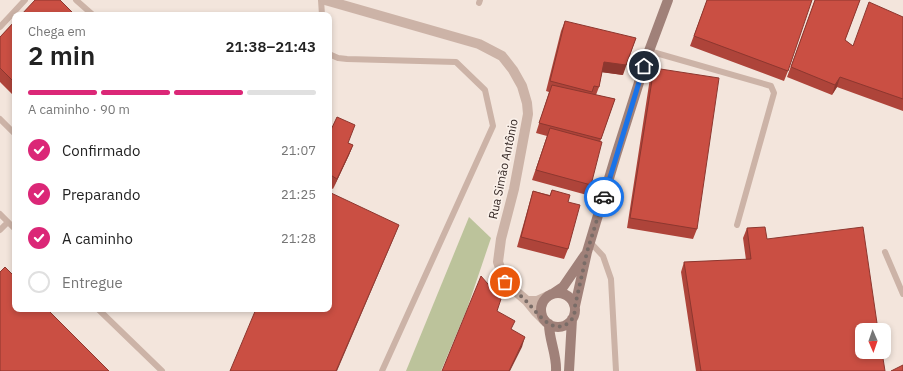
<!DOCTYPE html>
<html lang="pt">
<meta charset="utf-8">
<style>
:root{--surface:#fff;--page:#f2f2f2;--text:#222;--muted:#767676;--line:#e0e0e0;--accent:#db2777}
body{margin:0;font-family:"IBM Plex Sans",sans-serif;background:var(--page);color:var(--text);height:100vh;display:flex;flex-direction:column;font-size:15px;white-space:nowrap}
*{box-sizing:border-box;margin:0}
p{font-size:13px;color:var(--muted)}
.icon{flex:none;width:22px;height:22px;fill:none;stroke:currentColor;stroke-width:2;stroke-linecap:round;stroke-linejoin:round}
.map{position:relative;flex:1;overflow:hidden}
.panel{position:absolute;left:12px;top:12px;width:320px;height:300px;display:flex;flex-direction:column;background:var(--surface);border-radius:8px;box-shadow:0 2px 6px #0003}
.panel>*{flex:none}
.needle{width:26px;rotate:178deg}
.fabs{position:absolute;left:855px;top:323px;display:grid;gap:8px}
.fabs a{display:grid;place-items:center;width:36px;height:36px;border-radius:8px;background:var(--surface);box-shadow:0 2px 6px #0003;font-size:20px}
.pin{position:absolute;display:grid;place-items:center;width:34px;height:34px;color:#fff;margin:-17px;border:2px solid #fff;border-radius:50%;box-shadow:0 1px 4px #0007}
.courier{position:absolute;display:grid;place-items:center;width:40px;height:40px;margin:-20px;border:3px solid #1a73e8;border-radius:50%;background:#fff;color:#222;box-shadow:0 1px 5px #0007}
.overview em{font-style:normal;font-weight:600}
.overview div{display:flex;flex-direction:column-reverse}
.overview{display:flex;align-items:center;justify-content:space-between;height:68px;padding:0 16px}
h1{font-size:26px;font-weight:600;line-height:30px}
.bar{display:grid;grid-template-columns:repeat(4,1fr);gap:6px 4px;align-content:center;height:48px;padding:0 16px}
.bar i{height:5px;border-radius:3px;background:var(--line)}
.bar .selected{background:var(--accent)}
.bar p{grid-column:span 4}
ol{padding:0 16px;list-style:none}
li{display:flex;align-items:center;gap:12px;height:44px}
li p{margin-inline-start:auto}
li .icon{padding:4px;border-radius:50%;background:var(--accent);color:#fff;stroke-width:4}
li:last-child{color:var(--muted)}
li i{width:22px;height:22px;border:2px solid var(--line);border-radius:50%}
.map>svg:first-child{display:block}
.green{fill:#bcc39b}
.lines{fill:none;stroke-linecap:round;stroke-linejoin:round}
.lane{stroke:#ccb3a7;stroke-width:6}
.street{stroke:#ccb3a7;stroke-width:10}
.secondary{stroke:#a08179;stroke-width:10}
.wall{fill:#ae443a}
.shaded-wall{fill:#8d372f}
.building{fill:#ca4f43;stroke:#8d372f}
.done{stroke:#796c67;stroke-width:4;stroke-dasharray:0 7.2}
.route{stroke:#1a73e8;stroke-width:5}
.labels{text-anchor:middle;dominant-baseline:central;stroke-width:3.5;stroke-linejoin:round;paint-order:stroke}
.street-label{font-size:12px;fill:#382b28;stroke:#faf0e9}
</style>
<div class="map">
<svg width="903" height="371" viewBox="0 0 903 371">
<rect width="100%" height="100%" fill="#f3e5dc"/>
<path class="green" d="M 469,217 L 491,238 L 467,309 L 441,371 L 406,371 Z"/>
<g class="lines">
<path class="lane" d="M 76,0 L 93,15
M 321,0 L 322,15
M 479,3 L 480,0
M 0,27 L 25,0
M 649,51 L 771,86 L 774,93 L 737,225
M 329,54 L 338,58 L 347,59 L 456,62 L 485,90 L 493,126 L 382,371
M 0,119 L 15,134
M 0,214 L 15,229
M 0,230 L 8,222
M 590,242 L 603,256 L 611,279 L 616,371
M 885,252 L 903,294
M 98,309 L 162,371"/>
<path class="street" d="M 325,0 L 479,44 L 502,56 L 513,70 L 522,86 L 527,103 L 528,114 L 514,189 L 501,239 L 498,262 L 505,282 L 527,301 L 536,312 L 544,320
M 527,301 L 537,301 L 548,296"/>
<path class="secondary" d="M 554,293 L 563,287 L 585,255
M541 310a17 17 0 1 1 34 0a17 17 0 1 1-34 0Z
M 575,306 L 587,252 L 616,155 L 649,51 L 668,0
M 549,324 C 549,340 557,355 556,371
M 569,371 L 572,319"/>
</g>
<path class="wall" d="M 707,0 L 788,71 L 784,81 L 690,46 Z
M 815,0 L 860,0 L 845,40 L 853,46 L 903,17 L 903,111 L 837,87 L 832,95 L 787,77 Z
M 15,21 L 15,97 L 0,82 L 0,37 Z
M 565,21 L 623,75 L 602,72 L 599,87 L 596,95 L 615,99 L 600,142 L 591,185 L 587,195 L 532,180 L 547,136 L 536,133 L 549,92 L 546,91 L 561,31 Z
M 654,68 L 697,229 L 693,239 L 627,228 L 650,78 Z
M 329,134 L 353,145 L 349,155 L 333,189 L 329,187 Z
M 552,190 L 568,202 L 568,249 L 564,259 L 517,247 L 530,201 L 533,191 L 550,195 Z
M 747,228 L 767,239 L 885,371 L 696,371 L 681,272 L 684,262 L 746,260 L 743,238 Z"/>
<path class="shaded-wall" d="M 636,38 L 623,75 L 600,72 L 604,62 Z
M 840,77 L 837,87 L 832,95 L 835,85 Z
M 353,145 L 349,155 L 333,189 L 337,179 Z
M 399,225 L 395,235 L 337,371 L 336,371 Z
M 525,337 L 522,347 L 510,371 L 509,371 Z"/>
<path class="building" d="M 35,0 L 60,0 L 75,15 L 21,15 Z
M 707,0 L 812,0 L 788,71 L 694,36 Z
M 815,0 L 860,0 L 845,40 L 853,46 L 869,2 L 903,17 L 903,99 L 840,77 L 835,85 L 791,67 Z
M 15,21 L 15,83 L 0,68 L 0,37 Z
M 565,21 L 636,38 L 626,65 L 604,62 L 599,87 L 594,86 L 592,92 L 550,81 Z
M 654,68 L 719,78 L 697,229 L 630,218 Z
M 552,85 L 615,99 L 601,139 L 539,123 Z
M 337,117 L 355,125 L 348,143 L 353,145 L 337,179 L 329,174 L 329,134 Z
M 550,128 L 602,142 L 591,185 L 536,170 Z
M 552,190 L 570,195 L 568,202 L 580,205 L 568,249 L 521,237 L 533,191 L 550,196 Z
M 329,192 L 399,225 L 336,371 L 230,371 L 256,309 L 329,309 Z
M 765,227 L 767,239 L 863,227 L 878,330 L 862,330 L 862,352 L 882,352 L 885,371 L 701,371 L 684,262 L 751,259 L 747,228 Z
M 5,267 L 15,277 L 15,309 L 47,309 L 109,371 L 0,371 L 0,272 Z
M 481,276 L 501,299 L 497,311 L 515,321 L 511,329 L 525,337 L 509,371 L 442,371 Z
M 903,365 L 903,371 L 891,371 Z"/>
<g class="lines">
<path class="done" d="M 505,282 C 512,288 519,294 526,301 C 536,311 552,336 568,323 C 574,319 575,313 575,306 L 587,252 L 604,197"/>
<path class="route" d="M 604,197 L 644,66"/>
</g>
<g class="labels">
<g class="street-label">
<text transform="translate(503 169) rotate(-78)">Rua Simão Antônio</text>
</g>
</g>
</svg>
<div class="fabs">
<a><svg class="needle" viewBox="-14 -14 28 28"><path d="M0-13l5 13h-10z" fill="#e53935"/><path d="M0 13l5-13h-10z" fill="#767676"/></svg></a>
</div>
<div class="pin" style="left:505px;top:282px;background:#ea580c"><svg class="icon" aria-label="bag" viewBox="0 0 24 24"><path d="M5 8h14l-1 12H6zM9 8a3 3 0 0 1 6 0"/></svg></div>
<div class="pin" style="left:644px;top:66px;background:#1f2937"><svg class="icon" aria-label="home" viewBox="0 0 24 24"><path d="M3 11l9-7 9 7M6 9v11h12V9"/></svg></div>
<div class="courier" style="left:604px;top:197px"><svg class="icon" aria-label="car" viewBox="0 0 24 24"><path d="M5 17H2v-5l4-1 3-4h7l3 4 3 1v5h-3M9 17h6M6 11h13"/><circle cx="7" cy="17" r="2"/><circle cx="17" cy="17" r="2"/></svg></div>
<section class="panel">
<div class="overview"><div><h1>2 min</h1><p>Chega em</p></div><em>21:38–21:43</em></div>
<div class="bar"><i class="selected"></i><i class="selected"></i><i class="selected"></i><i></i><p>A caminho · 90 m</p></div>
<ol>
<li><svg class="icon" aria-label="check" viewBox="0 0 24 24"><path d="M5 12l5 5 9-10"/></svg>Confirmado<p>21:07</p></li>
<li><svg class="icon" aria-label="check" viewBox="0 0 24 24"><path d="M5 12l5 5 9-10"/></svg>Preparando<p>21:25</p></li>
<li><svg class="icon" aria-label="check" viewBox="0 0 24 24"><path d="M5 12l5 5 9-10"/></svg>A caminho<p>21:28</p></li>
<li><i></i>Entregue</li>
</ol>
</section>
</div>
